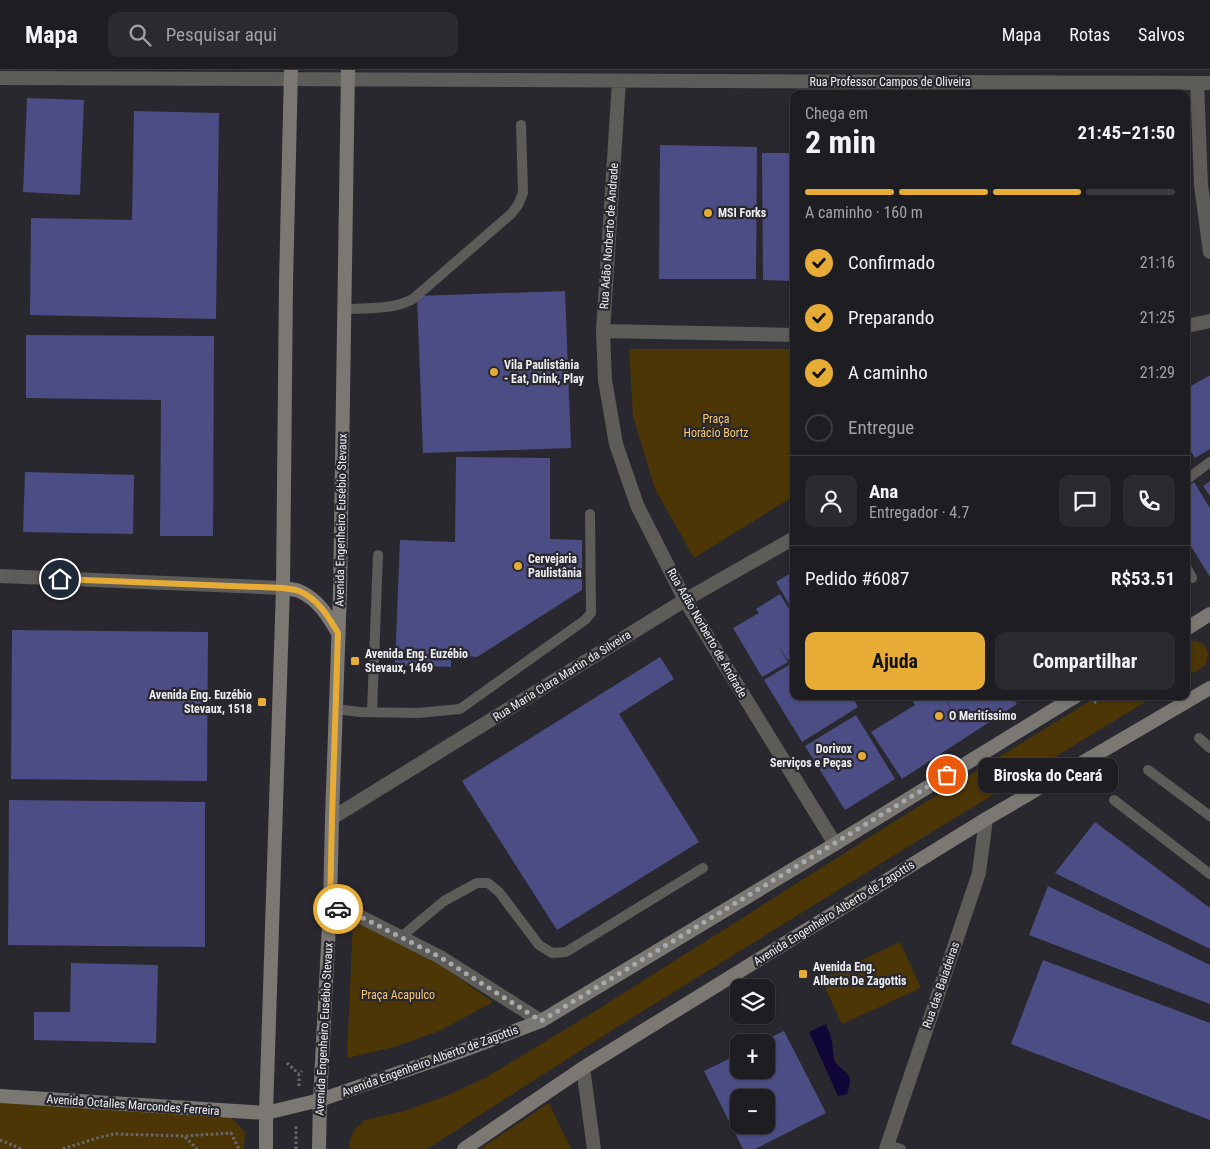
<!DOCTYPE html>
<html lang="pt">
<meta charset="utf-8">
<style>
:root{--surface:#1e1e22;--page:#2b2b2f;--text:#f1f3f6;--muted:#a1a2a5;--line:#3c3c40;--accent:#e6ac36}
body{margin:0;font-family:"Roboto Condensed",sans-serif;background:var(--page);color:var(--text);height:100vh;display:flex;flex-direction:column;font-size:19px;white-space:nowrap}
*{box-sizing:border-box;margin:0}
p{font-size:16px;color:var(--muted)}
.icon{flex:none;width:28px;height:28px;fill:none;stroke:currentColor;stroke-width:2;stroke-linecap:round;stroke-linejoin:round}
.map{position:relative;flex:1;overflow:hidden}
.sheet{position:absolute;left:790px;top:20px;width:400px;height:610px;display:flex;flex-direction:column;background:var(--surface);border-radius:10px;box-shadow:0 1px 4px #0004,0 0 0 1px var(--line)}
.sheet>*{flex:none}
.controls{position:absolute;left:730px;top:909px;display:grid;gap:10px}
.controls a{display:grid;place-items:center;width:45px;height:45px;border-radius:10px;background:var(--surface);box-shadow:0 1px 4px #0004,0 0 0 1px var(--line);font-size:25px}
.pin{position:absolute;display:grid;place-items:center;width:42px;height:42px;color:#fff;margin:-21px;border:2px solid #fff;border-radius:50%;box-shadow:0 1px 5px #0007}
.courier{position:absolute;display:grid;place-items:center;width:50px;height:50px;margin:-25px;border:4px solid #e6ac36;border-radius:50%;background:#fff;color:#222;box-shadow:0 1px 6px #0007}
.bubble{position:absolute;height:35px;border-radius:10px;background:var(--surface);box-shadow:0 1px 4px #0004,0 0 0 1px var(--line);font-size:16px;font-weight:700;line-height:35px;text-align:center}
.summary em{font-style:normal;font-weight:700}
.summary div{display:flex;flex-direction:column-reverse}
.summary{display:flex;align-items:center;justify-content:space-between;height:85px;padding:0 15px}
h1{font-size:32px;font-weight:700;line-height:38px}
.bar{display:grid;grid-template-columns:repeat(4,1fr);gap:8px 5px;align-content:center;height:60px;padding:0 15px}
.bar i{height:6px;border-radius:4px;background:var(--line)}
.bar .current{background:var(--accent)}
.bar p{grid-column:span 4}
.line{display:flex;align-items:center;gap:12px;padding:0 15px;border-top:1px solid var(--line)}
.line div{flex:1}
.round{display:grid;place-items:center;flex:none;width:52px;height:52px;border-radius:10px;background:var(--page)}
ol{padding:0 15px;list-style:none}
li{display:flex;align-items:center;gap:15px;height:55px}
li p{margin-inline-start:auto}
li .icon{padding:5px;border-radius:50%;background:var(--accent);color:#111;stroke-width:4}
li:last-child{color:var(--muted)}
li i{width:28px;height:28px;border:2px solid var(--line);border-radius:50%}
.action{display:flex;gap:10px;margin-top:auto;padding:10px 15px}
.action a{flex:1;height:58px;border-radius:10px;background:var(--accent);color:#111;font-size:20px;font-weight:700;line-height:58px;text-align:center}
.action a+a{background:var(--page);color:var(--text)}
header{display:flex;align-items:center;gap:30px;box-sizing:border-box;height:70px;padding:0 25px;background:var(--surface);border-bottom:1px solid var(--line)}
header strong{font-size:24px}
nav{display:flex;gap:28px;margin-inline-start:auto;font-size:18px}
.search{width:350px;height:45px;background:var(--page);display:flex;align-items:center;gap:12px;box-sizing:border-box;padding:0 18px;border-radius:10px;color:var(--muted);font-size:19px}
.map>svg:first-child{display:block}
.green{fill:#4d3606}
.water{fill:#100738}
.building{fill:#4c4d84;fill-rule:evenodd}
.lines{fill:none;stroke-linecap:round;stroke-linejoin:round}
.path{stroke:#68686d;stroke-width:3;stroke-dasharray:2.5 2.5;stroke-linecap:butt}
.service{stroke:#5d5c59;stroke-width:10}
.minor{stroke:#5d5c59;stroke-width:14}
.secondary{stroke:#7b7874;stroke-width:14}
.done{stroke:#a8a9ad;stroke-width:5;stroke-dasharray:0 9}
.route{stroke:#e6ac36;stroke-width:6}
.poi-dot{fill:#e6ac36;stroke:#28282e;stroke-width:2}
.labels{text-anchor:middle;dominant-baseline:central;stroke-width:4.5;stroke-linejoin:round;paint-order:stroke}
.street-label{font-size:12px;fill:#edeef1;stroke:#28282e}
.poi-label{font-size:12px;font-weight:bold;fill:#edeef1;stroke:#28282e;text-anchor:start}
.park-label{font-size:12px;fill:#f8c870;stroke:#28282e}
</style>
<header>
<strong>Mapa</strong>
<div class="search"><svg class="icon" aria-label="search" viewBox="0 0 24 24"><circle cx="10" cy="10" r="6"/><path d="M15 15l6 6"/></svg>Pesquisar aqui</div>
<nav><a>Mapa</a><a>Rotas</a><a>Salvos</a></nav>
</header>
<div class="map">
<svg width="1210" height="1079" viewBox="0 0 1210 1079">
<rect width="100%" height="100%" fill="#28282e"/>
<path class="green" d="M 629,279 L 794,279 L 794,426 L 694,488 L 655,419 L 633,346 Z
M 1195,571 L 1204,574 L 1208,583 L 1206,595 L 1186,607 L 1186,572 Z
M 1098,626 L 1155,626 L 909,776 L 614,959 L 427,1079 L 350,1079 L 349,1072 L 355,1059 L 365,1050 L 404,1041 L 446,1026 L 487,1007 L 597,940 L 892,753 Z
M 353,850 L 429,887 L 493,932 L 439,961 L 394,977 L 347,988 Z
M 900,872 L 921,918 L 842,954 L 821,909 Z
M 0,1032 L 231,1047 L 245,1062 L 244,1079 L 0,1079 Z
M 549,1033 L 571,1079 L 480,1079 Z"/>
<path class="water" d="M 826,954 C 828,960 832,967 832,973 C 833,978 833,984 834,989 C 839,1003 857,999 847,1024 L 838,1026 L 809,962 Z"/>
<path class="building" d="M 27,28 L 84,30 L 80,125 L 23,122 Z
M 134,41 L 219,43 L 216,249 L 30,245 L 31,148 L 132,150 Z
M 660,75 L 757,77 L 756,209 L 659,209 Z
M 762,83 L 794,83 L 794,211 L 763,210 Z
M 565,221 L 571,378 L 423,383 L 417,226 Z
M 26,265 L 214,266 L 213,466 L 160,466 L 161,330 L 26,328 Z
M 1210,305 L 1210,379 L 1195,388 L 1186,373 L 1186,319 Z
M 456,387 L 550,388 L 550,469 L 582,470 L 582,520 L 477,587 L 451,585 L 451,597 L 395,595 L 400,470 L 455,472 Z
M 25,402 L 134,405 L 133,464 L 23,462 Z
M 1210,411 L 1210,426 L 1203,416 Z
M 1194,412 L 1210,438 L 1210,507 L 1186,468 L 1186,417 Z
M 794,501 L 794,542 L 776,512 Z
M 780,524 L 794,547 L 794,586 L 788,590 L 777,574 L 788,592 L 762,607 L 733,558 L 759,543 L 756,539 Z
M 12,560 L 208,562 L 207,711 L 11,709 Z
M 660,587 L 674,609 L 619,644 L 699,772 L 557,860 L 462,711 Z
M 794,592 L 794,626 L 852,626 L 858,637 L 802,672 L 764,610 Z
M 910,626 L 943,626 L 954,644 L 944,626 L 1020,626 L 1014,630 L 1017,634 L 902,709 L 871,662 L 915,635 Z
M 856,645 L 895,709 L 845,740 L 805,676 Z
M 9,730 L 205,732 L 205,877 L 8,875 Z
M 1095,752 L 1210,838 L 1210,879 L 1055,803 Z
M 1048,816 L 1210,895 L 1210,934 L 1029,865 Z
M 1043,890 L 1210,953 L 1210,1050 L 1011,974 Z
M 71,893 L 158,895 L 156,973 L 34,970 L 34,942 L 70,942 Z
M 784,961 L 826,1043 L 755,1079 L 743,1079 L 704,1001 L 739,984 L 739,1000 L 766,1000 L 766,972 L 761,972 ZM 739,1028 L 766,1028 L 766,1055 L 739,1055 Z"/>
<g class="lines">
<path class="path" d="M 1094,633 L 1105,626
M 287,993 L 299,1004
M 299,1016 L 299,1004 L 302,1001
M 185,1067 L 197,1079
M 0,1070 L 22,1079
M 63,1079 L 97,1068 L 114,1064 L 184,1066 L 231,1063 L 239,1079
M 296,1079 L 296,1055"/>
<path class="service" d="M 344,239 C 366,238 393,240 413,229 L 511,144 L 518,135 L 523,123 L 521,55
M 1186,410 L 1210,392
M 1186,497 L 1192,508
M 335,639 L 360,642 L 418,643 L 460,639 L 585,550 L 591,543 L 590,444
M 372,642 L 378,485
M 1199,668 L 1210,678
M 1148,700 L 1210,746
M 1114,730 L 1210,804
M 401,867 L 444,831 L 477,813 L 488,813 L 499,822 L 539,875 L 552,883 L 566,882 L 703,798
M 887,1075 L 901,1079"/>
<path class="minor" d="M 0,8 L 1210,13
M 619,11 L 603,261 L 605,310 L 616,374 L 637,435 L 685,530 L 835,774
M 1197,13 L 1201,115 L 1210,182
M 1186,256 L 1210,251
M 603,261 L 794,265
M 0,506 L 283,518
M 332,748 L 685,530 L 794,468
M 330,836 L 361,847 L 440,887 L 541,951
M 583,998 L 594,1079
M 886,1079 L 979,803 L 986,749"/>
<path class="secondary" d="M 283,518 C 288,519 294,519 299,521 C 318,529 328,546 338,563
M 1186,559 L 1210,544
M 0,1026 L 266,1043 L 320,1030 L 459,982 L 541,951 L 835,774 L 1076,626
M 266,1079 L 266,1043 L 283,518 L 286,212 L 291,0
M 319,1079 L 320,1030 L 330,836 L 332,748 L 340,522 L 348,0
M 464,1079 L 583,998 L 986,749 L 1210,618"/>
</g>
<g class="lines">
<path class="done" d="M 338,839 L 361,847 L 440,887 L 541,951 L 947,705"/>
<path class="route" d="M 60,509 L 283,518 C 288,519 294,519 299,521 C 318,529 328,546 338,563 L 332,748 L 330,836 L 338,839"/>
</g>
<g class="poi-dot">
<circle cx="708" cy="143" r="5"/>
<circle cx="494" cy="302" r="5"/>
<circle cx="518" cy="496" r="5"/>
<rect x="350" y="586" width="10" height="10" rx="2.5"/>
<rect x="257" y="627" width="10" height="10" rx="2.5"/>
<circle cx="939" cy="646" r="5"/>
<circle cx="862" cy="686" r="5"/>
<rect x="798" y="899" width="10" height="10" rx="2.5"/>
</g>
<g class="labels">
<g class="street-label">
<text x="890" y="12">Rua Professor Campos de Oliveira</text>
<text transform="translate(609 166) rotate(-86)">Rua Adão Norberto de Andrade</text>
<text transform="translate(341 450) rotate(-89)">Avenida Engenheiro Eusébio Stevaux</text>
<text transform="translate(707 563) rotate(60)">Rua Adão Norberto de Andrade</text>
<text transform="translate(562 606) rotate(-32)">Rua Maria Clara Martin da Silveira</text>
<text transform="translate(834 843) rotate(-32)">Avenida Engenheiro Alberto de Zagottis</text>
<text transform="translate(941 915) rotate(-71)">Rua das Baiadeiras</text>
<text transform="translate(324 959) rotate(-87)">Avenida Engenheiro Eusébio Stevaux</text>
<text transform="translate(430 991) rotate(-20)">Avenida Engenheiro Alberto de Zagottis</text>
<text transform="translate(133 1035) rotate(4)">Avenida Octalles Marcondes Ferreira</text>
</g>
<g class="poi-label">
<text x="718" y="143">MSI Forks</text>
<text x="504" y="295">Vila Paulistânia<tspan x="504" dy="14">- Eat, Drink, Play</tspan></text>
<text x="528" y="489">Cervejaria<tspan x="528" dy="14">Paulistânia</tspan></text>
<text x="365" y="584">Avenida Eng. Euzébio<tspan x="365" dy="14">Stevaux, 1469</tspan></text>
<text x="252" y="625" text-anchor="end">Avenida Eng. Euzébio<tspan x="252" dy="14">Stevaux, 1518</tspan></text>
<text x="949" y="646">O Meritíssimo</text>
<text x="852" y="679" text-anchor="end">Dorivox<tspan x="852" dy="14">Serviços e Peças</tspan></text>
<text x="813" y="897">Avenida Eng.<tspan x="813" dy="14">Alberto De Zagottis</tspan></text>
</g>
<g class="park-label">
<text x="716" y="349">Praça<tspan x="716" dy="14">Horácio Bortz</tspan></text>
<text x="398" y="925">Praça Acapulco</text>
</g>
</g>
</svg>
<div class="controls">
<a><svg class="icon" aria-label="layers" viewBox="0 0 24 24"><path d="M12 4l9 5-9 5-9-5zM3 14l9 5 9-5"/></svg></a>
<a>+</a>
<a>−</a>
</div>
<div class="pin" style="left:947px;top:705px;background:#ea580c"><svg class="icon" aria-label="bag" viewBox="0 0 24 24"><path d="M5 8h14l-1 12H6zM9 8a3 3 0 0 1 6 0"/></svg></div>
<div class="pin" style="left:60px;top:509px;background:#1f2937"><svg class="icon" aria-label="home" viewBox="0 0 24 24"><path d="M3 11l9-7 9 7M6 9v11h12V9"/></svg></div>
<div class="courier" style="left:338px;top:839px"><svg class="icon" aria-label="car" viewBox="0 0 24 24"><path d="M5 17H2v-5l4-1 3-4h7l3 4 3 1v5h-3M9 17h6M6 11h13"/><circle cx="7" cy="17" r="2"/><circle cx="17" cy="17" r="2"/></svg></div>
<div class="bubble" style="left:978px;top:688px;width:140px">Biroska do Ceará</div>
<section class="sheet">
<div class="summary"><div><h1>2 min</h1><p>Chega em</p></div><em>21:45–21:50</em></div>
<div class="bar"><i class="current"></i><i class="current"></i><i class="current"></i><i></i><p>A caminho · 160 m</p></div>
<ol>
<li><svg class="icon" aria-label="check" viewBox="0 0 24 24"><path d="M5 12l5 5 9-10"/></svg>Confirmado<p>21:16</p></li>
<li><svg class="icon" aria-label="check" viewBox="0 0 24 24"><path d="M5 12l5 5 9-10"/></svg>Preparando<p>21:25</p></li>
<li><svg class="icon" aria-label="check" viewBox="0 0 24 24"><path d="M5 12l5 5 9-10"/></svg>A caminho<p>21:29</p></li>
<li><i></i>Entregue</li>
</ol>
<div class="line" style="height:90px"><a class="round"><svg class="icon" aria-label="person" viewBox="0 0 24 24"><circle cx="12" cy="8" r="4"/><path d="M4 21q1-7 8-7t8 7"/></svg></a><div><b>Ana</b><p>Entregador · 4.7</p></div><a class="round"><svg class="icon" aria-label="chat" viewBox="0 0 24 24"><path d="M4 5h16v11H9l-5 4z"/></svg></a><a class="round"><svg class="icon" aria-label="phone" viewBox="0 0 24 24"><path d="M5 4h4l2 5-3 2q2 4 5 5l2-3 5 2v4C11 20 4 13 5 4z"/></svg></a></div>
<div class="line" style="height:65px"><div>Pedido #6087</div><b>R$53.51</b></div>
<div class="action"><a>Ajuda</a><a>Compartilhar</a></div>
</section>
</div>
